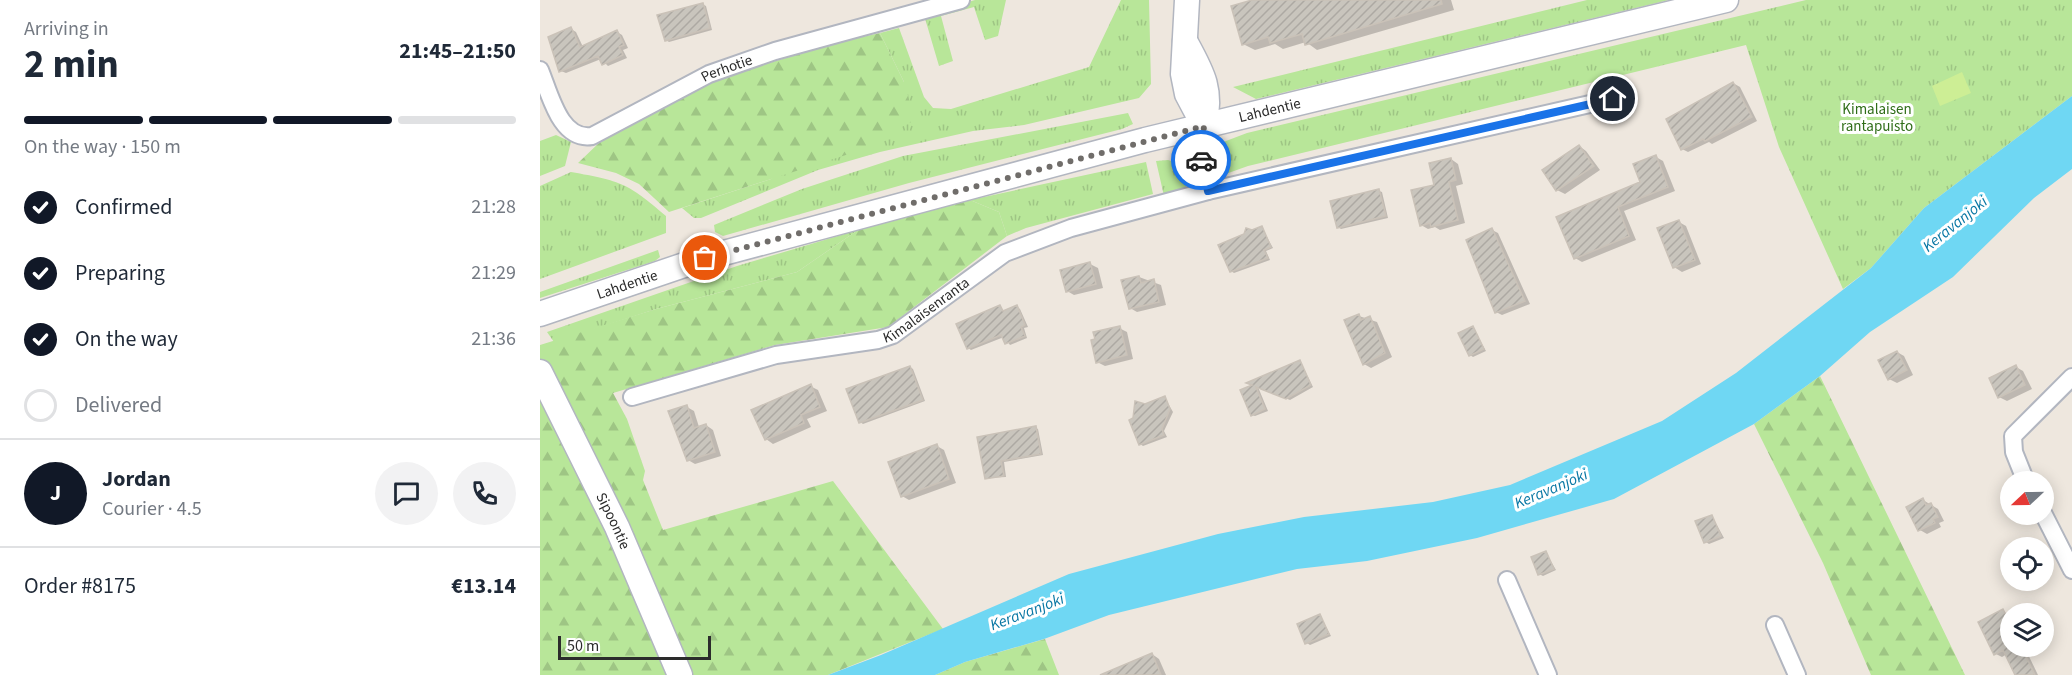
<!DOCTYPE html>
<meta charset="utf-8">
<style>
:root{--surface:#fff;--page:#f2f2f3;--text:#1f2937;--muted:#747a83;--line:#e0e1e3;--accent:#111827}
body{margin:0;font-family:"Source Sans 3",sans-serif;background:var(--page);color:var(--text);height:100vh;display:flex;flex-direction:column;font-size:22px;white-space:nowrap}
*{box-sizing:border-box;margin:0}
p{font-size:20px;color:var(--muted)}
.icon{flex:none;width:33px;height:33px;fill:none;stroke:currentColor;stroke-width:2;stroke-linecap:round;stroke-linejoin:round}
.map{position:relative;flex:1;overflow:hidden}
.sheet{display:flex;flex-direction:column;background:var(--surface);width:540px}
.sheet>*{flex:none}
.needle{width:39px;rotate:248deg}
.controls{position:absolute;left:1460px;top:471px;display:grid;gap:12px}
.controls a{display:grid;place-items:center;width:54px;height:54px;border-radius:50%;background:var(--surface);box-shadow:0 3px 15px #0003;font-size:30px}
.scale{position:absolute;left:18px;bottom:15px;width:153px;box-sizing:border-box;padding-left:6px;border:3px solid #2c2c2c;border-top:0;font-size:16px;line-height:21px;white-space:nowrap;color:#2c2c2c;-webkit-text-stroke:4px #fff;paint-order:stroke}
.pin{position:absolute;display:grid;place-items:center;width:51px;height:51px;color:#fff;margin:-26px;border:3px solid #fff;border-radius:50%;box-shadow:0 2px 6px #0007}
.courier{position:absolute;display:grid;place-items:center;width:60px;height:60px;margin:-30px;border:4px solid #1a73e8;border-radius:50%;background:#fff;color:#222;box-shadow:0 2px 8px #0007}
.head em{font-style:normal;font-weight:700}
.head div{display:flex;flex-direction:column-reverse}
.head{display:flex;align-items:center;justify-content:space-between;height:102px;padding:0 24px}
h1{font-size:39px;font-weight:700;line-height:45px}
.bar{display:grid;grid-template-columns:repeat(4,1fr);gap:9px 6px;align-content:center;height:72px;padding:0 24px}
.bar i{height:8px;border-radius:4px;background:var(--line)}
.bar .on{background:var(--accent)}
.bar p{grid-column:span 4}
.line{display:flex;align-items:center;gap:15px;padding:0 24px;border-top:2px solid var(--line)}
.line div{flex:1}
.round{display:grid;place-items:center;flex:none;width:63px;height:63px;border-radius:32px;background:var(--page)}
ol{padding:0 24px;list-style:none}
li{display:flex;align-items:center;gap:18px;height:66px}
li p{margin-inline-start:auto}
li .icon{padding:6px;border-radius:50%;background:var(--accent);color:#fff;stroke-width:4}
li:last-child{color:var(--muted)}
li i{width:33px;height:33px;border:3px solid var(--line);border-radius:50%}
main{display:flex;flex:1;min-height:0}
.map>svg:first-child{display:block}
.grass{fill:url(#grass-tufts)}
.forest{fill:url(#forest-firs)}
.pitch{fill:#cdee95}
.water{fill:#6fd7f3}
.shadow{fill:#0003}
.building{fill:url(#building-hatch);stroke:#cac2b8;stroke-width:1.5}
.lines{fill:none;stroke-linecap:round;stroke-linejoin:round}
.street-casing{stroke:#b2b6c0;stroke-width:20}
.secondary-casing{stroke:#b2b6c0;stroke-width:27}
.street{stroke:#fff;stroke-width:16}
.secondary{stroke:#fff;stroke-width:24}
.done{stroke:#706d6a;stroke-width:6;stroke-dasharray:0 10.8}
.route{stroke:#1a73e8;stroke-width:8}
.labels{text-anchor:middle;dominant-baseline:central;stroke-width:6;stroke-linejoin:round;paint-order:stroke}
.street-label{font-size:15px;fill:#2c2c2c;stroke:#fff}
.park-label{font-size:15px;fill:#2f6d18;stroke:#fff}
.water-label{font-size:16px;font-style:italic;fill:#0977a4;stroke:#fff}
</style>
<main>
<section class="sheet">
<div class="head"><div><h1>2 min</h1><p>Arriving in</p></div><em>21:45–21:50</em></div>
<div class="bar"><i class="on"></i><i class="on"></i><i class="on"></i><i></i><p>On the way · 150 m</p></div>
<ol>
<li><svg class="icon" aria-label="check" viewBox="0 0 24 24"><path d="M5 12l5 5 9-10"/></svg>Confirmed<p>21:28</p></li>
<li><svg class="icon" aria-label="check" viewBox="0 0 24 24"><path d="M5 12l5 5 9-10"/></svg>Preparing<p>21:29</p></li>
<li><svg class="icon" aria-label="check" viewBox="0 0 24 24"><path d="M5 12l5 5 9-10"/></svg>On the way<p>21:36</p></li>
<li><i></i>Delivered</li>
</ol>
<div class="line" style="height:108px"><b class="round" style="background:var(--accent);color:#fff">J</b><div><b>Jordan</b><p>Courier · 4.5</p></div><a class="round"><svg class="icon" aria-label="chat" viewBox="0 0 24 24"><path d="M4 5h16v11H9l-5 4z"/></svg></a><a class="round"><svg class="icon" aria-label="phone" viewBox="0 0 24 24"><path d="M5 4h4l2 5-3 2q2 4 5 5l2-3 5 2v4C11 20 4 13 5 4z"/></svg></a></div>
<div class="line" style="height:78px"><div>Order #8175</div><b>€13.14</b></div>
</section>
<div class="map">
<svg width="1532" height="675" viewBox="0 0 1532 675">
<defs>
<pattern id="grass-tufts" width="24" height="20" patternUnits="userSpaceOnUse" patternTransform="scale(1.5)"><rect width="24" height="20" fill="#b8e699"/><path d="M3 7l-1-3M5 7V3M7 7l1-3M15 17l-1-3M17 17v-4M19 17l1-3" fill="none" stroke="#9ec584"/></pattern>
<pattern id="forest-firs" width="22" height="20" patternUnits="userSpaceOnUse" patternTransform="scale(1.5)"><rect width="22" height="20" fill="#b8e699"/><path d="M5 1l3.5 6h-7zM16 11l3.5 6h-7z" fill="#9ec584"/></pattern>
<pattern id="building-hatch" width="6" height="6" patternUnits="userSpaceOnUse" patternTransform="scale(1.5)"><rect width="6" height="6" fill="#c9c5bd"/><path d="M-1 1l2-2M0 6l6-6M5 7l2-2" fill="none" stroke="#ada9a3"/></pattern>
</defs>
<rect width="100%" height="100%" fill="#eee7de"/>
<path class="grass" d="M 435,0 L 466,0 L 458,36 L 445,40 L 434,7 L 401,16 L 413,61 L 399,66 L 384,15 Z
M 581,0 L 609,0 L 611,84 L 599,98 L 484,125 L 433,131 L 340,152 L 278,170 L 161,218 L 154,218 L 142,208 L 231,179 L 364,82 L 340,33 L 359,28 L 384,97 L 393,108 L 411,109 L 549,67 Z
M 1047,0 L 1129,0 L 716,99 L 693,87 Z
M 1266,0 L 1532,0 L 1532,96 L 1384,208 L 1331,268 L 1303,289 L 1239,147 L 1206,45 L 708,166 L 680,176 L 671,156 L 678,144 L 707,133 Z
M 588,113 L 593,124 L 582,129 L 369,183 L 183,236 L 175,232 L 174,225 L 262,189 L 363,156 Z
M 16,135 L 31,142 L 25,166 L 0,176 L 0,141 Z
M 628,160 C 645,164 652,177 644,192 L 624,196 L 616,161 Z
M 606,162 L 613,194 L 486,228 L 467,236 L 459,212 L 430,200 Z
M 31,172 C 81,181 88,183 126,216 L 126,233 L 0,279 L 0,186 Z
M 318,230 L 257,272 L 116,309 L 14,342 L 7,332 L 197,266 Z
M 118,250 L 120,257 L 115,261 L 0,298 L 0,292 Z"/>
<path class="forest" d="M 340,33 L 364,82 L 375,120 L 312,153 L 129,212 L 99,184 L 76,173 L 38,163 L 61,141 L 178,78 L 304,41 Z
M 430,200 L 459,212 L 467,236 L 348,327 L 235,345 L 73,393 L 87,419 L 105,471 L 103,480 L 123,530 L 293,481 L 403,629 L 288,675 L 0,675 L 0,345 L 116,309 L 257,272 L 318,230 Z
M 1280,376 L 1425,675 L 1331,675 L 1283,563 L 1214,424 Z
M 505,639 L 519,675 L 395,675 L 425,662 Z"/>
<path class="pitch" d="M 1422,72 L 1431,93 L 1400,106 L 1392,86 Z"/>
<path class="water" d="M 1532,96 L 1532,169 L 1494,198 L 1413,277 L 1330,332 L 1280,376 L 1214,424 L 1074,499 L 937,538 L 827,561 L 757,569 L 569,615 L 504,639 L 425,662 L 395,675 L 288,675 L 341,655 L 529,574 L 678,534 L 764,517 L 893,502 L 970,485 L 1122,421 L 1196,373 L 1331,268 L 1384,208 Z"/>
<path class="shadow" d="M 717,0 L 911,0 L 914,10 L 777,50 L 766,42 L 743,49 L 735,44 L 715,50 L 703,44 Z
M 162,4 L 166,6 L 172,30 L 129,42 L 126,40 Z
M 31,29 L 36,32 L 43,47 L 77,32 L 82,35 L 88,48 L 83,50 L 87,58 L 68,66 L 61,59 L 26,73 L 21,71 Z
M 1193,83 L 1200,87 L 1217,121 L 1172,144 L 1169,142 L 1148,152 L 1142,149 Z
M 1039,146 L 1046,151 L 1060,170 L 1025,194 L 1017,190 Z
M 1116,157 L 1123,161 L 1135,191 L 1084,211 L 1096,240 L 1042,262 L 1035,258 L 1018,218 L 1102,183 Z
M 911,159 L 918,164 L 923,184 L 916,186 L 925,223 L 900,230 L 895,227 L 888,229 L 881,225 L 896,186 Z
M 839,191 L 842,192 L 848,218 L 801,229 L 798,227 Z
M 1139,222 L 1146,226 L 1161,264 L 1142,272 L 1134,267 Z
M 722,228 L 733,248 L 726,251 L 730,260 L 694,273 L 691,271 L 712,232 Z
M 952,230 L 958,233 L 990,304 L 962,315 L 956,312 Z
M 550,264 L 558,268 L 563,288 L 534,295 L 527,291 Z
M 599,277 L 621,285 L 626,305 L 597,312 L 590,308 Z
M 460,307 L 465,312 L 477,307 L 480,309 L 488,327 L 484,328 L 487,338 L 470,345 L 464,337 L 431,350 L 428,348 Z
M 819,316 L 837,322 L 852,357 L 831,368 L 824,364 Z
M 579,328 L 587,332 L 593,359 L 565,366 L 557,362 Z
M 933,328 L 946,351 L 933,357 L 930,355 Z
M 1357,352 L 1364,356 L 1373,375 L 1357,383 L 1349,379 Z
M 760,361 L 773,387 L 750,400 L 718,387 L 728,411 L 715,416 L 712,415 L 715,386 Z
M 370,367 L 373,369 L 385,401 L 323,424 L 320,422 Z
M 1476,367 L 1483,371 L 1492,389 L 1467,401 L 1459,397 Z
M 270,386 L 278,390 L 287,411 L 267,419 L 271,427 L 233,444 L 226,439 Z
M 625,398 L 633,412 L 624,431 L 627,437 L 603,446 L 600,444 L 605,405 Z
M 147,407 L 154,411 L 159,427 L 166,425 L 173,430 L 181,456 L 155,464 L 148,460 Z
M 495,428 L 498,429 L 503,455 L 464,462 L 466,477 L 446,478 L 439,438 Z
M 397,446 L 404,450 L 416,483 L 369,500 L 362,496 Z
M 1383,500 L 1398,509 L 1404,521 L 1399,523 L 1401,527 L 1387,534 L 1380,530 Z
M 1172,516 L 1184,538 L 1169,544 L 1166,542 Z
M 1006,553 L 1016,570 L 1003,576 L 999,574 Z
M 1463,611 L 1470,616 L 1470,646 L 1484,646 L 1498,675 L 1476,675 L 1467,654 L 1462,657 L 1456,654 Z
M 780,615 L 791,636 L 770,645 L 767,643 Z
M 612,654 L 619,659 L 626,675 L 592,675 Z"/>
<path class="building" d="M 712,0 L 901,0 L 902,4 L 765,45 L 762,34 L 730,43 L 728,37 L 702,45 L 691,6 Z
M 163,3 L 170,28 L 125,41 L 117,15 Z
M 31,27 L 40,47 L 77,30 L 84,45 L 79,47 L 83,55 L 62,65 L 58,56 L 19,72 L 8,37 Z
M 1193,82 L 1212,117 L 1165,141 L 1163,139 L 1141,150 L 1126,119 Z
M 1039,145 L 1054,166 L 1016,191 L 1002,170 Z
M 1116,155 L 1128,187 L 1078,207 L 1089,236 L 1034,259 L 1016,217 L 1100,182 L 1093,164 Z
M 911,158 L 916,180 L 909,182 L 918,220 L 891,227 L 890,223 L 880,226 L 871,190 L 894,185 L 889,163 Z
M 839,189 L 846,216 L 797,228 L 790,201 Z
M 1139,220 L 1155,260 L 1133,268 L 1117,228 Z
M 722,226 L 731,247 L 724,250 L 728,258 L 690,272 L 678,245 L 704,234 L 706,228 L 712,230 Z
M 952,228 L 985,301 L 955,313 L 926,240 Z
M 550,262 L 556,284 L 526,292 L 520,270 Z
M 599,276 L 601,283 L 614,279 L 619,302 L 589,309 L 581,280 Z
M 460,305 L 463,311 L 477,305 L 485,325 L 481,327 L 485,336 L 465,344 L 461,335 L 427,349 L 416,324 Z
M 819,314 L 821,320 L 830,316 L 845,353 L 823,365 L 804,320 Z
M 580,326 L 587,355 L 556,363 L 551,340 L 555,339 L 553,332 Z
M 933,326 L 944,349 L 929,356 L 918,333 Z
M 1357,351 L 1367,370 L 1348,380 L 1338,360 Z
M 760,360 L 771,385 L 746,399 L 716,387 L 725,409 L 711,416 L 700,390 L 712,385 L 706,383 Z
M 1476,365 L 1485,385 L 1458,398 L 1449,378 Z
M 370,366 L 383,400 L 319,423 L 306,389 Z
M 271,384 L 280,407 L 261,415 L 264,423 L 225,440 L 211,410 Z
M 625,396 L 630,409 L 622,429 L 624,435 L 599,445 L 589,420 L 593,418 L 595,401 L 605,404 Z
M 147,405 L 154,428 L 166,424 L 175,452 L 147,461 L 128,411 Z
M 496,426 L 501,454 L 461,461 L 464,476 L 445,479 L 437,437 Z
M 397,444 L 409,479 L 361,497 L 348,462 Z
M 1383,498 L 1386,505 L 1391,503 L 1398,517 L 1393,519 L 1395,523 L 1378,531 L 1366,507 Z
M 1172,515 L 1181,536 L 1164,543 L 1155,521 Z
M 1006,551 L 1014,569 L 998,575 L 991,557 Z
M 1463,609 L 1470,623 L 1470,646 L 1481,646 L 1495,675 L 1475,675 L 1463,650 L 1454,655 L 1438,622 Z
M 780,614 L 789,634 L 765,644 L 757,624 Z
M 612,653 L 621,675 L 560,675 Z"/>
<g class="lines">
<g class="street-casing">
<g id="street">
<path id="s1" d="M 0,70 C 10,94 20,141 52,136 L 169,74 L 235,51 L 421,0"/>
<path d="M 664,126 L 661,161 L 668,191"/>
<path id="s2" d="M 92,397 L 236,355 L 338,340 L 353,335 L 465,253 L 531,228 L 668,191 L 1085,96"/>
<path d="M 1486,482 L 1474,452 L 1473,436 L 1532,377"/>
<path d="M 1503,513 L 1532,570"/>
<path d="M 967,580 L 1008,675"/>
<path d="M 1235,625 L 1257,675"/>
</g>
</g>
<g class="secondary-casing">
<g id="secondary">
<path d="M 647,0 L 643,74 L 647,94 L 664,126"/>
<path d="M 645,41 C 662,72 673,90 664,126"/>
<path id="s3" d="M 0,314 L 165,258 L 605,140 L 1186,0"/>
<path id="s4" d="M 0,372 L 77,527 L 140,675"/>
</g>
</g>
<use href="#street" class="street"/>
<use href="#secondary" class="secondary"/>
</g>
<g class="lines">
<path class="done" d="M 165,258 L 664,126 L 661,160"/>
<path class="route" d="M 661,160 L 668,191 L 1073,99"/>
</g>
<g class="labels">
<g class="street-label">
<text stroke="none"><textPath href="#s1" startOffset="242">Perhotie</textPath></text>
<text stroke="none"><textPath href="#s3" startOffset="758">Lahdentie</textPath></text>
<text stroke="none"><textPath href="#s3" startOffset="92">Lahdentie</textPath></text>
<text stroke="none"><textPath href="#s2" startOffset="310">Kimalaisenranta</textPath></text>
<text stroke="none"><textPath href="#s4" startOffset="166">Sipoontie</textPath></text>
</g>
<g class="park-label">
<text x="1337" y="109">Kimalaisen<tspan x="1337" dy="17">rantapuisto</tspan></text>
</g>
<g class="water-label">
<text transform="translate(1415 224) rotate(-39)">Keravanjoki</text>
<text transform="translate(1011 489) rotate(-23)">Keravanjoki</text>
<text transform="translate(487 612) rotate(-21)">Keravanjoki</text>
</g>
</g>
</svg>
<div class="controls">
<a><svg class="needle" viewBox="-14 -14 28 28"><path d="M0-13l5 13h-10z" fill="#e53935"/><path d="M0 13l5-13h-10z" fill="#747a83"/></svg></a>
<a><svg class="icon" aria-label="locate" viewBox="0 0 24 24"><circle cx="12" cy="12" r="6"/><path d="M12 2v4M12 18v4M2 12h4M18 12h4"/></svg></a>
<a><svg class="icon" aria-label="layers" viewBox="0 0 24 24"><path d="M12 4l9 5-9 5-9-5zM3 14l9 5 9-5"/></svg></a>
</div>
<div class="scale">50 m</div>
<div class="pin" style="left:165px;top:258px;background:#ea580c"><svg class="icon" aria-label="bag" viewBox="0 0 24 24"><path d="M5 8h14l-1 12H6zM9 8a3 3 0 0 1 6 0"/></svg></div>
<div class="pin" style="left:1073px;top:99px;background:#1f2937"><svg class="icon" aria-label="home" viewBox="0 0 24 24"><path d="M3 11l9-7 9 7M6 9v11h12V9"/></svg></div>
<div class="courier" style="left:661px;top:160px"><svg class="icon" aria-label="car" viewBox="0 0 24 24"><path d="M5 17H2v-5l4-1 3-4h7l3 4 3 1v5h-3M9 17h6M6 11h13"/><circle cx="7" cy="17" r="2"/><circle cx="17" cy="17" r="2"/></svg></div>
</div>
</main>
